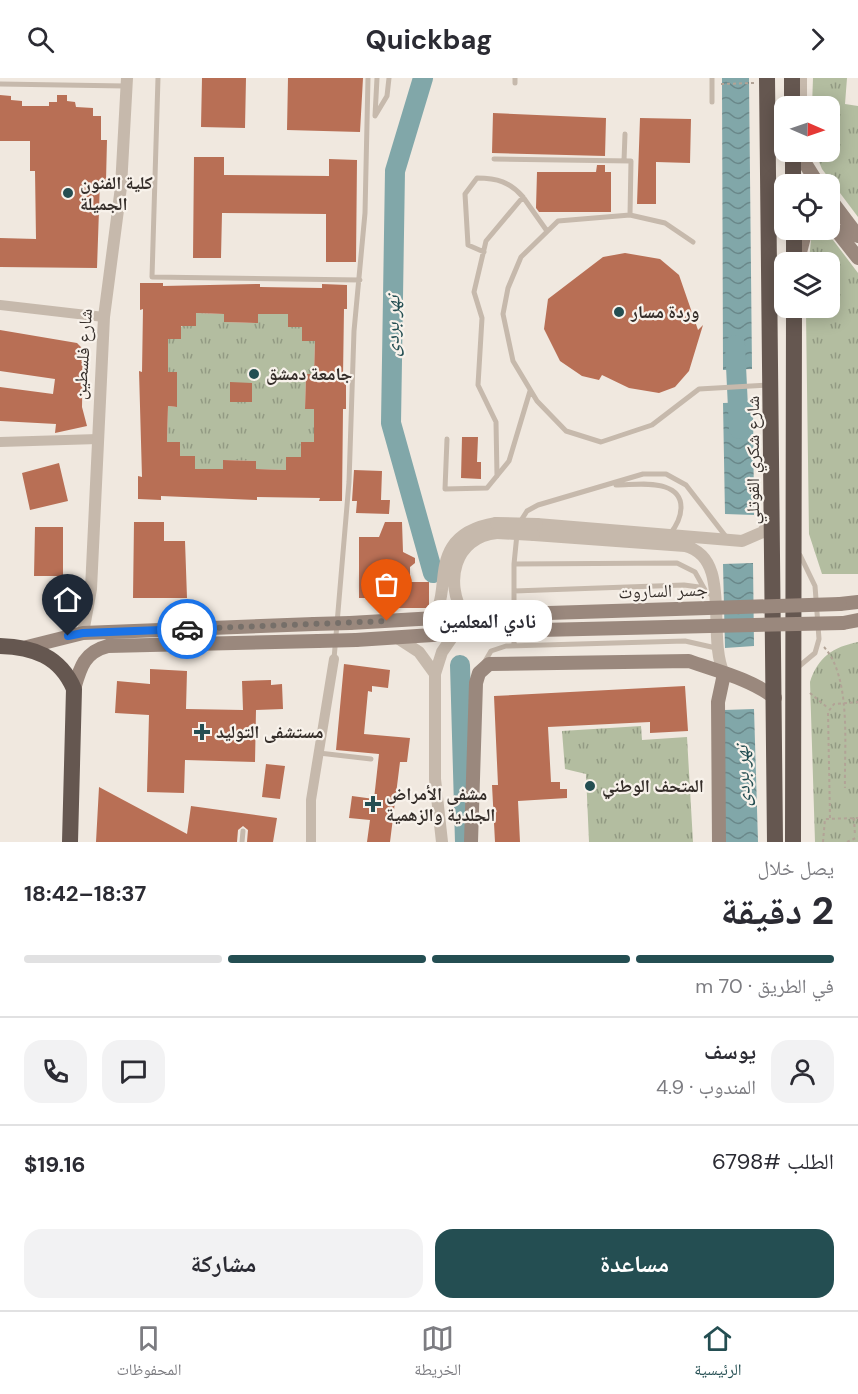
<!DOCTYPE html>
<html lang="ar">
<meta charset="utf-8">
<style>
:root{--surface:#fff;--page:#f2f2f3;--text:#2b2b33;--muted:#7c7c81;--line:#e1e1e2;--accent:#244e52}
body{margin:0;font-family:"DM Sans","Noto Naskh Arabic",sans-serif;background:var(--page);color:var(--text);direction:rtl;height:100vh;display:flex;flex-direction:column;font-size:22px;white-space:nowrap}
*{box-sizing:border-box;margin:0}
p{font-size:20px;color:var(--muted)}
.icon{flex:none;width:33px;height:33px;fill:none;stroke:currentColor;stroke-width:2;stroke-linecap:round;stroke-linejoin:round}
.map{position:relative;height:764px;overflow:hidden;direction:ltr}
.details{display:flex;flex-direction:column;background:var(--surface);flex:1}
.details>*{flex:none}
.needle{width:39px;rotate:92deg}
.fabs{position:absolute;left:774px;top:18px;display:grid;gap:12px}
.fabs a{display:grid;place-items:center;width:66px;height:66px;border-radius:12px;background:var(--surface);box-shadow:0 3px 15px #0003;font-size:30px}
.pin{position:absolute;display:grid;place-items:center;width:51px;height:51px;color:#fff;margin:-62px -26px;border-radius:50% 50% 50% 0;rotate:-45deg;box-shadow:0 0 6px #0007}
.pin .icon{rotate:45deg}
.courier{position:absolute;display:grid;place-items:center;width:60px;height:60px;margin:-30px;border:4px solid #1a73e8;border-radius:50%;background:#fff;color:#222;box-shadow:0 2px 8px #0007}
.bubble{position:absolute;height:42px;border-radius:18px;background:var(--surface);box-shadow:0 3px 15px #0003;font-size:20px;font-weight:700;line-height:42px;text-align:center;direction:rtl}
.overview em{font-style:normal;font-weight:700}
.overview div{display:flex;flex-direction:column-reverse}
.overview{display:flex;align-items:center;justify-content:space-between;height:102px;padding:0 24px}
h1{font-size:39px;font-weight:700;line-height:45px}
.bar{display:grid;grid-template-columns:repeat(4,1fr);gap:9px 6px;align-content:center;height:72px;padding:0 24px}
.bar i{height:8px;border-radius:4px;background:var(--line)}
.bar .selected{background:var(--accent)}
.bar p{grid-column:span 4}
.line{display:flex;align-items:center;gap:15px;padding:0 24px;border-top:2px solid var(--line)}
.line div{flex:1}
.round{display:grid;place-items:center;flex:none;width:63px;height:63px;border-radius:18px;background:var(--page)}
.action{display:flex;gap:12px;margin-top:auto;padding:12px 24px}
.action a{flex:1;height:69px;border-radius:18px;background:var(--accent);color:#fff;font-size:24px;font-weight:700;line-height:69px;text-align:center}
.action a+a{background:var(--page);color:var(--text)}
header{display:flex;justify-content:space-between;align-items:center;height:78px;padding:0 24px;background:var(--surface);font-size:27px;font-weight:700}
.tab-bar{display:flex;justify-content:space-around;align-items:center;height:84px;border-top:2px solid var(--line);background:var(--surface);font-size:16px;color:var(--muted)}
.tab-bar a{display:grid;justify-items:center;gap:3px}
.tab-bar .selected{color:var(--accent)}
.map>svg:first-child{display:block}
.grass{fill:url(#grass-tufts)}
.water{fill:url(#water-waves)}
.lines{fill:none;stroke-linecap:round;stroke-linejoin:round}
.river{stroke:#81a7a9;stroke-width:20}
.building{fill:#b86f55;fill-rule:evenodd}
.path{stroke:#b2a396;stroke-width:2;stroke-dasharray:3 3;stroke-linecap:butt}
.service{stroke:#c6b9ac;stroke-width:5}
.minor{stroke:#c6b9ac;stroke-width:10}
.tertiary{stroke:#c6b9ac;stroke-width:12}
.secondary{stroke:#9a887d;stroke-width:14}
.trunk{stroke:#655750;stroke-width:16}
.tertiary-bridge{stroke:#c6b9ac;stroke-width:12}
.secondary-bridge{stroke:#9a887d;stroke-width:14}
.done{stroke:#766f69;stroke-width:6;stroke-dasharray:0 10.8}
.route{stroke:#1a73e8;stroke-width:8}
.poi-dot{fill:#244e52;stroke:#f8f2eb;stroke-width:2}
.labels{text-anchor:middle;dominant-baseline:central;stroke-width:4.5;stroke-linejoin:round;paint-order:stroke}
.poi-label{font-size:18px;font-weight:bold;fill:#352e2a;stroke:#f8f2eb;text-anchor:start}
.street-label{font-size:18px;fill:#352e2a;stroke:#f8f2eb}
.water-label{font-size:20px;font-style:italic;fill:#244e52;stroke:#f8f2eb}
</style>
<header><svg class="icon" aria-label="forward" viewBox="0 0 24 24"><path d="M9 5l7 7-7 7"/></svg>Quickbag<svg class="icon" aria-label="search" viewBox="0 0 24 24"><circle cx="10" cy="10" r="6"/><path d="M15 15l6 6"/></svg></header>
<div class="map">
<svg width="858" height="764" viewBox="0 0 858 764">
<defs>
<pattern id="grass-tufts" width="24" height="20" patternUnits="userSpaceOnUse" patternTransform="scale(1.5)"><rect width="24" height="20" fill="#b3bda0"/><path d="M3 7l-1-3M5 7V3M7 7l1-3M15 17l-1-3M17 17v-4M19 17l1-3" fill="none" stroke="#929a83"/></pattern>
<pattern id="water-waves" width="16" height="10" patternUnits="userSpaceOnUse" patternTransform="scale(1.5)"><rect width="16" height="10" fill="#81a7a9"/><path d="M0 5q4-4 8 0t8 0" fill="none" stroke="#6a888a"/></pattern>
</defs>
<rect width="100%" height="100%" fill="#f0e8df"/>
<path class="grass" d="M 813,0 L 847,0 L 845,26 L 858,28 L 858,139 L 822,91 L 815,74 L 830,74 L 830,28 L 812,28 Z
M 821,155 L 833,162 L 858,195 L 858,496 L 822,496 L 809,456 L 806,236 L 807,230 L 830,230 L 830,184 L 809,184 L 811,161 Z
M 196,235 L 224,236 L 225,244 L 258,245 L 258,236 L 288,236 L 288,249 L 302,249 L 315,263 L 314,296 L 306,296 L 305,330 L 314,331 L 314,364 L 302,364 L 301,379 L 286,379 L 286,392 L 256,391 L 256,383 L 224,382 L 223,391 L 195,391 L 195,378 L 180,378 L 180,364 L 167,364 L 168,328 L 176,329 L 168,294 L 168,261 Z
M 858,564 L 858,764 L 815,764 L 810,604 C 818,579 833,569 858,564 Z
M 641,648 L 642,662 L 687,659 L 693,764 L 589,764 L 586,696 L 565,691 L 562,653 Z"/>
<path class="water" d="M 722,0 L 749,0 L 752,291 L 723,292 Z
M 753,324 L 754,437 L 725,436 L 723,325 Z
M 753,485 L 754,568 L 725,570 L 723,486 Z
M 754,631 L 758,764 L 725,764 L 724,632 Z"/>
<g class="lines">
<path class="river" d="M 423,0 L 395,93 L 391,345 L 433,495
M 735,267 L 739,351
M 460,587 L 465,764"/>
</g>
<path class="building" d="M 202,0 L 246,0 L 245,50 L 201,49 Z
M 288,0 L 363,0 L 360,54 L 287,52 Z
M 0,17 L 11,18 L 11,22 L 22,23 L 22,28 L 49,28 L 49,24 L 57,24 L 57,17 L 67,17 L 67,23 L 75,24 L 76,29 L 93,30 L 93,38 L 101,38 L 101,62 L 107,62 L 106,103 L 100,103 L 97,190 L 0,189 L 0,160 L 36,161 L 35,93 L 30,93 L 30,63 L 0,63 Z
M 493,35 L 606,40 L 605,78 L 492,75 Z
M 640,40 L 691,41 L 690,85 L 656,84 L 656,126 L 637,126 Z
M 194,79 L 224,79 L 224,97 L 329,98 L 329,81 L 357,82 L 356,184 L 326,184 L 326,136 L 222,135 L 221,180 L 193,180 Z
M 597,87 L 605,87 L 605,94 L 611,94 L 611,134 L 539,134 L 536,130 L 537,94 L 596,94 Z
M 625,175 L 660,181 L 679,197 L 698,252 L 703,247 L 689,293 L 675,309 L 659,315 L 629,310 L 602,297 L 599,302 L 582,298 L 560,283 L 544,251 L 548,221 L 603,179 Z
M 140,205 L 163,205 L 163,208 L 260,206 L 260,209 L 322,210 L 322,206 L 347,207 L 347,231 L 344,231 L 343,298 L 346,298 L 346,331 L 343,331 L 342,423 L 319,423 L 320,420 L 257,419 L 257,422 L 161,418 L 161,422 L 138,421 L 138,398 L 142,399 L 139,293 L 142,294 L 143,231 L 140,232 ZM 196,235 L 224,236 L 224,244 L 258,245 L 258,236 L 288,236 L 288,249 L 302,249 L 302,263 L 315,263 L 314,296 L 306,296 L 305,331 L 314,331 L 314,364 L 301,364 L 301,379 L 286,379 L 286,392 L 256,391 L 256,383 L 223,382 L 223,391 L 195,391 L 195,378 L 180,378 L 180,364 L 167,364 L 168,328 L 177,329 L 177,294 L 168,294 L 168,261 L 181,261 L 181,248 L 196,248 Z
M 0,252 L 77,265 L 83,271 L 82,329 L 87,348 L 55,355 L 56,346 L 0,343 L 0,309 L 53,316 L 55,301 L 0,293 Z
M 230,304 L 252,305 L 252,324 L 230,324 Z
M 462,359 L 478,359 L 477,384 L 481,384 L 481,401 L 461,400 Z
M 59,385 L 68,423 L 30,432 L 22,395 Z
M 354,392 L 382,393 L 381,422 L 390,422 L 389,436 L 356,435 L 357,423 L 352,423 Z
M 134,444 L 164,444 L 164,463 L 185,463 L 187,520 L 133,520 Z
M 385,444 L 402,444 L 403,474 L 415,480 L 415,485 L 410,489 L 410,504 L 429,504 L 429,527 L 426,530 L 376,530 L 376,520 L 359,520 L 359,459 L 379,459 Z
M 35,449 L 63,449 L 63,498 L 34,498 Z
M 344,586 L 390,592 L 388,610 L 372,608 L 372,614 L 368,613 L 364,656 L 410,660 L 407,684 L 400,684 L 390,764 L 367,764 L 370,742 L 349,740 L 352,718 L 374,721 L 379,676 L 336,672 Z
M 150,591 L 187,593 L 186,631 L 243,632 L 242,603 L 271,602 L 271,607 L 282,606 L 283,631 L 256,632 L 255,684 L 185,682 L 184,715 L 147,714 L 149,637 L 115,635 L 117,603 L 150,606 Z
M 685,608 L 688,653 L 650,655 L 650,644 L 548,649 L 551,704 L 560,704 L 560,711 L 567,711 L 567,720 L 518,723 L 520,764 L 495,764 L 492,707 L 498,707 L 494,618 Z
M 266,686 L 285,688 L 280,721 L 262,719 Z
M 99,709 L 187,756 L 191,728 L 277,740 L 273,764 L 247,764 L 248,752 L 243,748 L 238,752 L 237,764 L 96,764 Z"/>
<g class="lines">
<path class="path" d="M 721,6 L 754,5
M 824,569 C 852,600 844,670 845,710
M 810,615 L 828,630
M 830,740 L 828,634 L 834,626 L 858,624
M 854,740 L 855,758
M 823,764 L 825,741 L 858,740
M 847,764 L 858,759"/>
<path class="service" d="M 158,0 L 152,199 L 360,202
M 377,0 L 375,38 L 387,18 L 389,0
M 712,0 L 712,24
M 515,5 L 515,0
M 0,6 L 125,8
M 494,81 L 631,83 L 630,137
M 624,83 L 625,56
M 693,164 L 665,145 L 630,137 L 558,143 L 521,179 L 508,210 L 503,236 L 513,283 L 537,323 L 566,353 L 601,364 L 652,347 L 699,311 L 769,307
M 484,174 L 468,167 L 465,116 L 477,100 C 497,100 510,104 523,119
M 447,361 L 445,411 L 487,410 L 509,383 L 530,313
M 497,398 L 496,344 L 478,307 L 482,240 L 474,214 L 486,163 L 523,119 L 547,153
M 616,407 C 631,407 651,404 665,409 C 689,417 682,441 670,456
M 520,444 L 527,433 L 538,427 L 643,396 L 666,396 L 686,407 L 727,460
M 514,486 L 677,485 L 695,494 L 705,512
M 514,513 L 684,507 L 699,509 L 713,518
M 514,568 L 514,486 L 517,456
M 334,581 L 349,404 L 354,253 L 365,135 L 368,0
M 484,585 L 491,573 L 506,568 L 685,563 L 716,570
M 797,590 L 815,575 L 819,561 L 815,508 L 800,477
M 319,675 L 371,681
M 242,764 L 243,753"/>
<path class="minor" d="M 802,0 L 802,28
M 0,227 L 104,239
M 0,364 L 98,361
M 311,764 L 311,722 L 334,581"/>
<path class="tertiary" d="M 537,446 L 742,463 L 763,454 L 771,440
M 534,457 L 685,468 C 733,480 706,556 724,596
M 464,537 C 444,505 454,459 497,455
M 427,540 C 460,525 417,458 496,445
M 83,555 L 91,511 L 104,239 L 121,109 L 127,0
M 396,559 L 419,574 L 435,596
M 442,764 L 435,701 L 435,596 L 442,574 L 455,555"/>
<path class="secondary" d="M 798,74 L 818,106
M 830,121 L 858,158
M 830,148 L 836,152 L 858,180
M 798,182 L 804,159 L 809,152
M 840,526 L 858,524
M 350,545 L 487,537
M 843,545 L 858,542
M 356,562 L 494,553
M 27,569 L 83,555 L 314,546
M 74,611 C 80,590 84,574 108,568 L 318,563
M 471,764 L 476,605 L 479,595 L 489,586 L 689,583 C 717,593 751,601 775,620
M 719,764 L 718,624 L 724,596"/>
<path class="trunk" d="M 767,0 L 775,764
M 792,0 L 792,28
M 793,74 L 793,106
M 794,152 L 794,184
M 0,568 C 33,569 60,578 74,611 L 70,764
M 793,764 L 794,230"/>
<path class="tertiary-bridge" d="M 496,445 L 537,446
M 497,455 L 534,457"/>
<path class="secondary-bridge" d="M 487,537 L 840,526
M 314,546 L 350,545
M 494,553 L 843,545
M 318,563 L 356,562"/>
</g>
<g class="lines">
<path class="done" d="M 187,551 L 387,543"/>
<path class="route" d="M 68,558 L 83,555 L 187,551"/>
</g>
<g class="poi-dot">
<circle cx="68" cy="115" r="6"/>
<circle cx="619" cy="234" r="6"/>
<circle cx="254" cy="296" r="6"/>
<path d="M199 645h6v6h6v6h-6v6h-6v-6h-6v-6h6z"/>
<circle cx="590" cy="708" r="6"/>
<path d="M370 717h6v6h6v6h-6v6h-6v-6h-6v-6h6z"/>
</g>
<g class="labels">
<g class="poi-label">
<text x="80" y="105">كلية الفنون<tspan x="80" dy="21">الجميلة</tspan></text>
<text x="631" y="234">وردة مسار</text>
<text x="266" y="296">جامعة دمشق</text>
<text x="216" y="654">مستشفى التوليد</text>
<text x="602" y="708">المتحف الوطني</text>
<text x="386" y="716">مشفى الأمراض<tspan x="386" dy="21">الجلدية والزهمية</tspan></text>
</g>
<g class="street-label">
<text transform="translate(83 276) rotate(-86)">شارع فلسطين</text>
<text transform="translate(753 382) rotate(-90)">شارع شكري القوتلي</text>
<text transform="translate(663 513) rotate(-2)">جسر الساروت</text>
</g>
<g class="water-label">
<text transform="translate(392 248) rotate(-89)">نهر بردى</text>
<text transform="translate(742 698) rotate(-92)">نهر بردى</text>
</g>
</g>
</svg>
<div class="fabs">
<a><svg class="needle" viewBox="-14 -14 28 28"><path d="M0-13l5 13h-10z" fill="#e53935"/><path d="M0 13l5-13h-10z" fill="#7c7c81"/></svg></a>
<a><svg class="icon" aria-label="locate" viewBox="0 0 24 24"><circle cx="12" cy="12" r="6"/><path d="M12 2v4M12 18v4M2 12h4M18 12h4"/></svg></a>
<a><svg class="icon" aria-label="layers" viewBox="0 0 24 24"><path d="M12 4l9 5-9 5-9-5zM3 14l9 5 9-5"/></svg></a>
</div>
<div class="pin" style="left:387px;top:543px;background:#ea580c"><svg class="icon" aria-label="bag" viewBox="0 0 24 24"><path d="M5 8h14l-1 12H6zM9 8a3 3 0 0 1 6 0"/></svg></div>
<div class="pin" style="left:68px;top:558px;background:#1f2937"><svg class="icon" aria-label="home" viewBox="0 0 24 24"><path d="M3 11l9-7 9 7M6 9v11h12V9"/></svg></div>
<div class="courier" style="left:187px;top:551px"><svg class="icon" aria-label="car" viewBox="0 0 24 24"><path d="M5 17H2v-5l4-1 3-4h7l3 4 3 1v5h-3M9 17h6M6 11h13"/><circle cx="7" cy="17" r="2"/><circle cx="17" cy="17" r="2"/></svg></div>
<div class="bubble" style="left:423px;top:522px;width:129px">نادي المعلمين</div>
</div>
<section class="details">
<div class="overview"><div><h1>2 دقيقة</h1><p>يصل خلال</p></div><em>18:37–18:42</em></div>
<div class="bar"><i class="selected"></i><i class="selected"></i><i class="selected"></i><i></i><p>في الطريق · 70 m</p></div>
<div class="line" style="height:108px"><a class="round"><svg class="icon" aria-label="person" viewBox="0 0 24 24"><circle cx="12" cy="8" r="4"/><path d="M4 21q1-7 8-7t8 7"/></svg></a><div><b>يوسف</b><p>المندوب · 4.9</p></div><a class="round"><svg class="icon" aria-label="chat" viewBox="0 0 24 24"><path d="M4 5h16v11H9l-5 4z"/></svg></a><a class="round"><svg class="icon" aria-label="phone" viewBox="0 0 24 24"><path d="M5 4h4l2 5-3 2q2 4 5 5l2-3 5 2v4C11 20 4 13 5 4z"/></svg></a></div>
<div class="line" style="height:78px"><div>الطلب #6798</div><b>$19.16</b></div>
<div class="action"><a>مساعدة</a><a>مشاركة</a></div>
</section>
<nav class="tab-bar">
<a class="selected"><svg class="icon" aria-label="home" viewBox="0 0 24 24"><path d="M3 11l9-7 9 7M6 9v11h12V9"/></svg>الرئيسية</a>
<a><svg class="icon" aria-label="map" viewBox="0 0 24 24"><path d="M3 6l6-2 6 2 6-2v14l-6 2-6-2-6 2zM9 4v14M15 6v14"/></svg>الخريطة</a>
<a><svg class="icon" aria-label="saved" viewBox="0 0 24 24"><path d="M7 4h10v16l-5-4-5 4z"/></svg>المحفوظات</a>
</nav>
